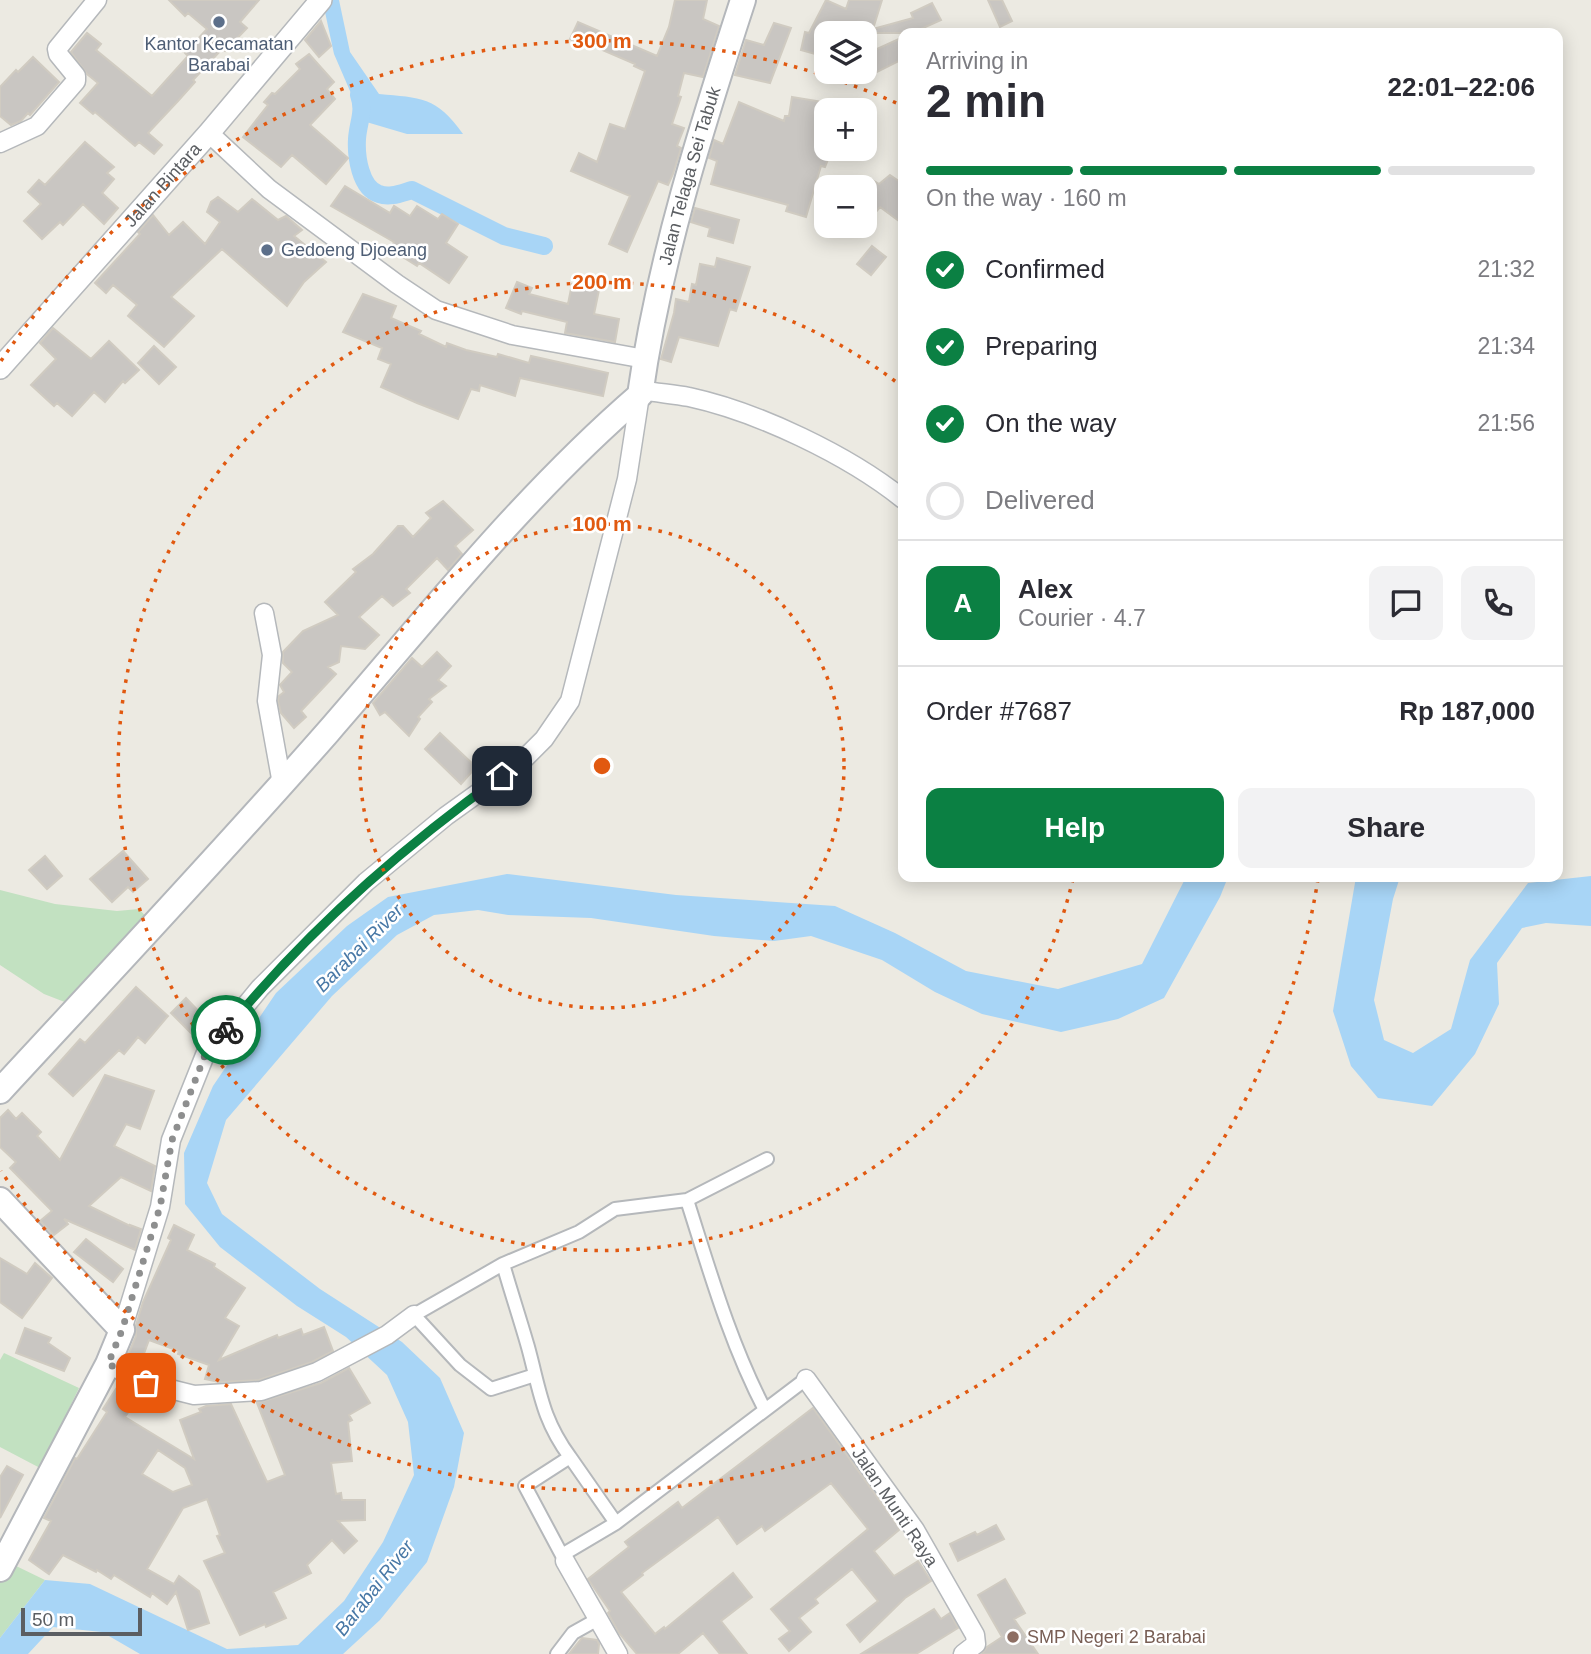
<!DOCTYPE html>
<meta charset="utf-8">
<style>
:root{--surface:#fff;--page:#f2f2f3;--text:#2b2b33;--muted:#7c7c81;--line:#e1e1e2;--accent:#0b8043}
body{margin:0;font-family:Helvetica,sans-serif;background:var(--page);color:var(--text);height:100vh;display:flex;flex-direction:column;font-size:26px;white-space:nowrap}
*{box-sizing:border-box;margin:0}
p{font-size:23px;color:var(--muted)}
.icon{flex:none;width:38px;height:38px;fill:none;stroke:currentColor;stroke-width:2;stroke-linecap:round;stroke-linejoin:round}
.map{position:relative;flex:1;overflow:hidden}
.sheet{position:absolute;left:898px;top:28px;width:665px;height:854px;display:flex;flex-direction:column;background:var(--surface);border-radius:14px;box-shadow:0 4px 18px #0003}
.sheet>*{flex:none}
.controls{position:absolute;left:814px;top:21px;display:grid;gap:14px}
.controls a{display:grid;place-items:center;width:63px;height:63px;border-radius:14px;background:var(--surface);box-shadow:0 4px 18px #0003;font-size:35px}
.scale{position:absolute;left:21px;bottom:18px;width:121px;box-sizing:border-box;padding-left:7px;border:4px solid #5b5e62;border-top:0;font-size:19px;line-height:24px;white-space:nowrap;color:#5b5e62;-webkit-text-stroke:5px #fff;paint-order:stroke}
.pin{position:absolute;display:grid;place-items:center;width:60px;height:60px;color:#fff;margin:-30px;border-radius:14px;box-shadow:0 4px 10px #0006}
.courier{position:absolute;display:grid;place-items:center;width:70px;height:70px;margin:-35px;border:5px solid #0b8043;border-radius:50%;background:#fff;color:#222;box-shadow:0 2px 9px #0007}
.summary em{font-style:normal;font-weight:600}
.summary div{display:flex;flex-direction:column-reverse}
.summary{display:flex;align-items:center;justify-content:space-between;height:119px;padding:0 28px}
h1{font-size:46px;font-weight:600;line-height:52px}
.bar{display:grid;grid-template-columns:repeat(4,1fr);gap:10px 7px;align-content:center;height:84px;padding:0 28px}
.bar i{height:9px;border-radius:5px;background:var(--line)}
.bar .selected{background:var(--accent)}
.bar p{grid-column:span 4}
.line{display:flex;align-items:center;gap:18px;padding:0 28px;border-top:2px solid var(--line)}
.line div{flex:1}
.round{display:grid;place-items:center;flex:none;width:74px;height:74px;border-radius:14px;background:var(--page)}
ol{padding:0 28px;list-style:none}
li{display:flex;align-items:center;gap:21px;height:77px}
li p{margin-inline-start:auto}
li .icon{padding:7px;border-radius:50%;background:var(--accent);color:#fff;stroke-width:4}
li:last-child{color:var(--muted)}
li i{width:38px;height:38px;border:4px solid var(--line);border-radius:50%}
.action{display:flex;gap:14px;margin-top:auto;padding:14px 28px}
.action a{flex:1;height:80px;border-radius:14px;background:var(--accent);color:#fff;font-size:28px;font-weight:600;line-height:80px;text-align:center}
.action a+a{background:var(--page);color:var(--text)}
.map>svg:first-child{display:block}
.green{fill:#c2e1c1}
.water{fill:#a8d5f6}
.lines{fill:none;stroke-linecap:round;stroke-linejoin:round}
.canal{stroke:#a8d5f6;stroke-width:18}
.building{fill:#c9c6c2;stroke:#d0cbc1;stroke-width:2;fill-rule:evenodd}
.pedestrian-casing{stroke:#b5b8bb;stroke-width:16}
.minor-casing{stroke:#b5b8bb;stroke-width:21}
.tertiary-casing{stroke:#b5b8bb;stroke-width:24}
.secondary-casing{stroke:#b4b7bb;stroke-width:28}
.pedestrian{stroke:#fff;stroke-width:12}
.minor{stroke:#fff;stroke-width:18}
.tertiary{stroke:#fff;stroke-width:21}
.secondary{stroke:#fff;stroke-width:24}
.done{stroke:#8e8f8f;stroke-width:7;stroke-dasharray:0 12.6}
.route{stroke:#0b8043;stroke-width:9}
.ring{fill:none;stroke:#e15910;stroke-width:3.5;stroke-dasharray:3.5 7}
.service-dot{fill:#5c6f8a;stroke:#fff;stroke-width:2.5}
.education-dot{fill:#8d6e63;stroke:#fff;stroke-width:2.5}
.labels{text-anchor:middle;dominant-baseline:central;stroke-width:5;stroke-linejoin:round;paint-order:stroke}
.service-label{font-size:18px;fill:#4e5e75;stroke:#fff}
.street-label{font-size:18px;fill:#5b5e62;stroke:#fff}
.education-label{font-size:18px;fill:#785e54;stroke:#fff;text-anchor:start}
.water-label{font-size:19px;font-style:italic;fill:#4878a6;stroke:#fff}
.centre{fill:#e15910;stroke:#fff;stroke-width:3.5}
.ring-label{font-size:21px;text-anchor:middle;font-weight:bold;fill:#e15910;stroke:#fff;stroke-width:5;stroke-linejoin:round;paint-order:stroke}
</style>
<div class="map">
<svg width="1591" height="1654" viewBox="0 0 1591 1654">
<rect width="100%" height="100%" fill="#eceae2"/>
<path class="green" d="M 0,890 L 55,904 L 117,911 L 139,909 L 151,922 L 75,1006 L 44,994 L 0,965 Z
M 4,1353 L 79,1388 L 40,1468 L 0,1447 L 0,1360 Z
M 12,1564 L 45,1580 L 0,1638 L 0,1583 Z"/>
<path class="water" d="M 318,0 L 339,0 L 350,52 L 379,94 C 421,98 436,96 463,134 L 407,134 L 363,121 L 334,54 L 325,12 Z
M 507,874 L 676,895 L 835,906 L 895,933 L 966,971 L 1058,989 L 1142,964 L 1186,877 L 1228,877 L 1220,897 L 1164,998 L 1118,1019 L 1061,1032 L 982,1014 L 935,992 L 882,960 L 811,936 L 774,941 L 714,936 L 591,918 L 508,915 L 478,910 L 434,915 L 397,935 L 332,996 L 226,1120 L 207,1183 L 222,1214 L 320,1289 L 402,1342 L 440,1378 L 464,1433 L 454,1487 L 427,1562 L 380,1620 L 343,1654 L 140,1654 L 102,1632 L 53,1627 L 28,1654 L 0,1654 L 0,1638 L 45,1580 L 90,1584 L 227,1649 L 298,1645 L 344,1601 L 383,1542 L 414,1475 L 408,1422 L 387,1375 L 346,1337 L 297,1306 L 220,1247 L 185,1204 L 184,1153 L 213,1086 L 276,993 L 347,926 L 388,897 Z
M 1591,876 L 1591,926 L 1546,923 L 1522,928 L 1497,963 L 1499,1004 L 1475,1054 L 1432,1106 L 1378,1098 L 1351,1066 L 1333,1011 L 1356,877 L 1400,877 L 1393,899 L 1374,1000 L 1384,1040 L 1413,1053 L 1451,1029 L 1470,960 L 1528,883 Z"/>
<g class="lines">
<path class="canal" d="M 359,95 C 365,111 358,123 357,139 C 356,156 360,188 379,194 C 390,198 401,193 412,190 L 504,236 L 544,246"/>
</g>
<path class="building" d="M 169,0 L 259,0 L 240,22 L 247,28 L 225,51 L 222,49 L 193,80 L 195,82 L 178,101 L 148,133 L 162,145 L 154,154 L 139,142 L 135,146 L 95,112 L 93,114 L 80,103 L 98,83 L 87,74 L 71,52 L 87,33 L 101,44 L 96,50 L 152,96 L 188,56 L 185,53 L 207,29 L 188,13 L 185,16 Z
M 675,0 L 707,0 L 703,19 L 719,26 L 703,77 L 684,73 L 678,96 L 681,97 L 672,124 L 684,128 L 677,146 L 681,148 L 673,174 L 668,185 L 658,181 L 627,252 L 609,244 L 630,196 L 571,171 L 579,153 L 597,162 L 610,124 L 625,129 L 645,71 L 634,66 L 635,64 L 584,42 L 583,45 L 570,39 L 578,22 L 657,56 L 669,27 Z
M 826,0 L 846,9 L 849,0 L 882,0 L 873,29 L 913,18 L 911,13 L 932,3 L 941,20 L 912,33 L 826,33 L 826,57 L 801,50 L 805,32 L 809,33 Z
M 988,0 L 1002,0 L 1012,21 L 1000,27 Z
M 321,21 L 331,46 L 319,57 L 305,40 Z
M 774,23 L 791,28 L 770,83 L 735,75 L 746,40 L 764,45 Z
M 903,37 L 903,59 L 871,75 L 864,62 L 864,55 Z
M 309,54 L 334,82 L 327,89 L 335,99 L 310,125 L 348,158 L 326,184 L 292,155 L 281,167 L 243,137 L 268,105 L 264,102 L 272,93 L 275,94 L 300,69 L 296,64 Z
M 33,57 L 59,82 L 30,115 L 28,113 L 21,121 L 11,125 L 0,116 L 0,87 L 16,70 L 18,72 Z
M 792,97 L 823,102 L 816,141 L 826,145 L 826,149 L 832,149 L 825,167 L 821,166 L 806,217 L 786,211 L 788,205 L 711,184 L 717,161 L 709,158 L 714,140 L 723,144 L 739,102 L 784,121 L 785,116 L 789,116 Z
M 85,142 L 114,167 L 107,173 L 114,179 L 102,193 L 118,208 L 104,224 L 83,204 L 63,225 L 60,222 L 42,239 L 24,221 L 41,204 L 28,192 L 39,180 L 45,185 Z
M 890,175 L 903,184 L 903,224 L 880,207 L 864,226 L 864,189 L 871,179 L 879,184 Z
M 345,186 L 390,213 L 394,206 L 410,216 L 417,206 L 438,219 L 442,214 L 458,224 L 446,243 L 467,257 L 449,283 L 419,263 L 417,266 L 390,249 L 394,242 L 331,206 Z
M 218,197 L 238,212 L 252,199 L 278,220 L 286,216 L 302,230 L 294,236 L 326,262 L 304,282 L 287,306 L 222,249 L 171,297 L 194,316 L 164,347 L 128,316 L 137,305 L 113,285 L 106,293 L 95,283 L 140,234 L 138,232 L 153,215 L 169,235 L 183,222 L 205,244 L 220,222 L 207,212 L 211,202 Z
M 695,208 L 739,220 L 733,243 L 708,236 L 710,228 L 691,222 Z
M 872,246 L 886,257 L 871,275 L 857,264 Z
M 717,258 L 750,267 L 736,311 L 730,309 L 718,346 L 679,337 L 671,362 L 661,359 L 674,313 L 676,299 L 689,302 L 692,284 L 696,285 L 700,264 L 715,267 Z
M 517,282 L 532,288 L 529,294 L 568,304 L 572,284 L 599,290 L 594,314 L 619,319 L 615,342 L 565,333 L 567,322 L 522,311 L 521,314 L 506,308 Z
M 363,294 L 396,306 L 391,318 L 421,331 L 419,334 L 446,347 L 447,343 L 466,350 L 497,357 L 498,354 L 529,363 L 531,356 L 608,373 L 603,396 L 520,378 L 515,396 L 480,385 L 479,391 L 471,389 L 458,419 L 417,403 L 381,387 L 391,364 L 378,359 L 382,348 L 343,332 Z
M 53,328 L 91,359 L 109,341 L 139,370 L 125,383 L 123,381 L 105,402 L 94,392 L 72,416 L 57,403 L 54,406 L 31,385 L 56,359 L 40,343 Z
M 154,346 L 176,367 L 159,384 L 138,363 Z
M 443,501 L 473,530 L 455,546 L 462,554 L 448,570 L 437,558 L 406,589 L 410,593 L 393,606 L 382,596 L 359,617 L 379,635 L 365,649 L 341,646 L 339,662 L 328,667 L 336,674 L 301,711 L 306,717 L 294,728 L 281,713 L 278,701 L 279,696 L 284,692 L 280,685 L 292,672 L 283,663 L 283,652 L 303,631 L 338,615 L 325,602 L 356,572 L 353,569 L 373,554 L 398,526 L 403,526 L 413,537 L 431,518 L 426,513 Z
M 437,652 L 451,666 L 438,680 L 446,686 L 429,699 L 432,702 L 418,717 L 420,719 L 409,736 L 385,712 L 380,715 L 373,703 L 412,658 L 422,667 Z
M 440,733 L 476,767 L 461,784 L 425,749 Z
M 123,851 L 148,879 L 133,892 L 128,887 L 112,902 L 90,879 Z
M 45,856 L 62,876 L 47,889 L 29,870 Z
M 136,987 L 168,1016 L 145,1043 L 138,1037 L 124,1054 L 119,1050 L 73,1096 L 49,1074 L 80,1039 L 85,1043 Z
M 186,998 L 207,1020 L 192,1034 L 171,1013 Z
M 105,1075 L 154,1091 L 140,1129 L 126,1124 L 114,1146 L 155,1166 L 151,1191 L 121,1177 L 89,1206 L 130,1226 L 130,1225 L 141,1229 L 135,1250 L 64,1219 L 68,1224 L 54,1235 L 40,1221 L 52,1211 L 10,1168 L 16,1162 L 0,1147 L 0,1118 L 8,1110 L 16,1119 L 22,1113 L 41,1132 L 37,1136 L 60,1160 Z
M 174,1225 L 194,1235 L 187,1250 L 215,1264 L 214,1267 L 245,1288 L 225,1318 L 239,1326 L 219,1360 L 277,1335 L 278,1338 L 301,1329 L 303,1335 L 324,1327 L 333,1351 L 312,1362 L 259,1380 L 219,1382 L 205,1379 L 209,1365 L 178,1354 L 179,1351 L 149,1340 L 139,1367 L 126,1360 L 136,1336 L 136,1325 L 143,1302 L 171,1240 L 168,1238 Z
M 86,1239 L 123,1269 L 113,1282 L 74,1252 Z
M 0,1258 L 27,1274 L 35,1263 L 52,1278 L 22,1318 L 0,1302 Z
M 25,1328 L 51,1338 L 48,1343 L 70,1358 L 64,1371 L 16,1353 Z
M 349,1368 L 370,1403 L 349,1415 L 352,1420 L 348,1422 L 352,1461 L 331,1463 L 336,1494 L 341,1493 L 342,1500 L 365,1500 L 365,1520 L 338,1521 L 357,1541 L 344,1553 L 332,1540 L 307,1565 L 311,1573 L 273,1592 L 286,1618 L 266,1627 L 265,1624 L 240,1635 L 204,1561 L 225,1553 L 217,1536 L 220,1535 L 207,1499 L 183,1508 L 147,1569 L 174,1584 L 179,1576 L 199,1591 L 209,1623 L 188,1630 L 176,1592 L 167,1604 L 152,1593 L 150,1597 L 114,1575 L 111,1579 L 97,1570 L 96,1572 L 63,1555 L 49,1574 L 29,1560 L 51,1521 L 44,1518 L 75,1458 L 77,1459 L 107,1412 L 103,1409 L 116,1389 L 135,1402 L 125,1417 L 194,1459 L 180,1420 L 201,1412 L 199,1409 L 206,1406 L 231,1404 L 267,1482 L 285,1475 L 257,1403 L 321,1383 ZM 158,1450 L 185,1468 L 192,1485 L 173,1492 L 142,1474 Z
M 813,1408 L 900,1529 L 874,1551 L 894,1576 L 918,1561 L 931,1581 L 905,1598 L 860,1642 L 847,1625 L 878,1601 L 852,1569 L 815,1599 L 818,1603 L 799,1618 L 811,1632 L 789,1651 L 779,1639 L 790,1631 L 771,1609 L 868,1529 L 831,1483 L 765,1531 L 762,1526 L 737,1544 L 718,1517 L 642,1573 L 643,1575 L 621,1592 L 655,1634 L 664,1627 L 665,1629 L 733,1573 L 752,1597 L 721,1621 L 747,1654 L 720,1654 L 703,1633 L 678,1654 L 637,1654 L 619,1633 L 608,1613 L 610,1611 L 588,1579 L 629,1547 L 625,1542 L 678,1502 L 682,1508 Z
M 7,1466 L 23,1475 L 0,1518 L 0,1477 Z
M 996,1525 L 1004,1539 L 958,1561 L 950,1544 L 975,1532 L 977,1535 Z
M 1005,1579 L 1025,1613 L 1014,1619 L 1038,1654 L 982,1654 L 987,1647 L 1002,1637 L 978,1595 Z
M 934,1609 L 941,1619 L 950,1613 L 958,1628 L 916,1654 L 861,1654 Z
M 582,1638 L 597,1640 L 599,1644 L 598,1654 L 569,1654 Z"/>
<g class="lines">
<g class="pedestrian-casing">
<path id="pedestrian" d="M 687,1200 C 710,1272 730,1343 765,1410
M 503,1264 L 579,1232 L 615,1209 L 687,1200 L 767,1159
M 535,1375 L 491,1389 L 460,1365 L 414,1315 L 503,1264 C 511,1292 520,1319 528,1347 C 540,1391 542,1419 570,1457 L 525,1486 L 565,1561
M 616,1523 L 806,1379
M 562,1555 L 616,1523 L 570,1457
M 557,1654 L 573,1633 L 598,1619"/>
</g>
<g class="minor-casing">
<path id="minor" d="M 209,133 L 269,189 L 397,284 L 436,310 L 512,335 L 645,359
M 0,143 L 37,126 L 76,81 L 76,76 L 58,54 L 57,49 L 97,0
M 641,390 C 657,393 673,394 689,397 C 758,412 848,455 903,499
M 264,613 L 272,655 L 267,701 L 282,784
M 122,1330 L 160,1207 L 171,1140 L 205,1055 L 260,988 L 366,882 L 446,816 L 520,763 L 544,739 L 570,701 L 627,479 L 640,395
M 108,1364 L 146,1383 L 194,1395 L 261,1391 L 317,1372 L 387,1335 L 414,1315
M 806,1379 L 915,1530 L 975,1635 L 976,1644 L 963,1654
M 565,1561 L 618,1654"/>
</g>
<g class="tertiary-casing">
<g id="tertiary">
<path id="s1" d="M 0,368 L 209,133 L 321,0"/>
</g>
</g>
<g class="secondary-casing">
<g id="secondary">
<path id="s2" d="M 0,1091 C 110,972 221,854 328,732 C 428,617 524,495 640,395 C 659,260 701,129 743,0"/>
<path d="M 0,1200 L 122,1330 L 108,1364 L 0,1569"/>
</g>
</g>
<use href="#pedestrian" class="pedestrian"/>
<use href="#minor" class="minor"/>
<use href="#tertiary" class="tertiary"/>
<use href="#secondary" class="secondary"/>
</g>
<g class="lines">
<path class="done" d="M 146,1383 L 108,1364 L 122,1330 L 160,1207 L 172,1140 L 205,1055 L 226,1030"/>
<path class="route" d="M 226,1030 C 306,932 400,849 502,776"/>
</g>
<g class="ring">
<circle cx="602" cy="766" r="242"/>
<path d="M1073 879A484 484 0 1 1 900 385"/>
<path d="M1318 879A725 725 0 0 1 1 1171M1 361A725 725 0 0 1 903 106"/>
</g>
<g class="service-dot">
<circle cx="219" cy="22" r="7"/>
<circle cx="267" cy="250" r="7"/>
</g>
<circle class="education-dot" cx="1013" cy="1637" r="7"/>
<g class="labels">
<g class="service-label">
<text x="219" y="44">Kantor Kecamatan<tspan x="219" dy="21">Barabai</tspan></text>
<text x="281" y="250" text-anchor="start">Gedoeng Djoeang</text>
</g>
<g class="street-label">
<text stroke="none"><textPath href="#s2" startOffset="1171">Jalan Telaga Sei Tabuk</textPath></text>
<text stroke="none"><textPath href="#s1" startOffset="245">Jalan Bintara</textPath></text>
<text transform="translate(895 1507) rotate(56)">Jalan Munti Raya</text>
</g>
<g class="education-label">
<text x="1027" y="1637">SMP Negeri 2 Barabai</text>
</g>
<g class="water-label">
<text transform="translate(359 948) rotate(-45)">Barabai River</text>
<text transform="translate(374 1588) rotate(-52)">Barabai River</text>
</g>
</g>
<circle cx="602" cy="766" r="10" class="centre"/>
<g class="ring-label">
<text x="602" y="48">300 m</text>
<text x="602" y="289">200 m</text>
<text x="602" y="531">100 m</text>
</g>
</svg>
<div class="controls">
<a><svg class="icon" aria-label="layers" viewBox="0 0 24 24"><path d="M12 4l9 5-9 5-9-5zM3 14l9 5 9-5"/></svg></a>
<a>+</a>
<a>−</a>
</div>
<div class="scale">50 m</div>
<div class="pin" style="left:146px;top:1383px;background:#ea580c"><svg class="icon" aria-label="bag" viewBox="0 0 24 24"><path d="M5 8h14l-1 12H6zM9 8a3 3 0 0 1 6 0"/></svg></div>
<div class="pin" style="left:502px;top:776px;background:#1f2937"><svg class="icon" aria-label="home" viewBox="0 0 24 24"><path d="M3 11l9-7 9 7M6 9v11h12V9"/></svg></div>
<div class="courier" style="left:226px;top:1030px"><svg class="icon" aria-label="bike" viewBox="0 0 24 24"><circle cx="6" cy="16" r="4"/><circle cx="18" cy="16" r="4"/><path d="M6 16l4-8h5l3 8M10 8l3 8H6M13 5h3"/></svg></div>
<section class="sheet">
<div class="summary"><div><h1>2 min</h1><p>Arriving in</p></div><em>22:01–22:06</em></div>
<div class="bar"><i class="selected"></i><i class="selected"></i><i class="selected"></i><i></i><p>On the way · 160 m</p></div>
<ol>
<li><svg class="icon" aria-label="check" viewBox="0 0 24 24"><path d="M5 12l5 5 9-10"/></svg>Confirmed<p>21:32</p></li>
<li><svg class="icon" aria-label="check" viewBox="0 0 24 24"><path d="M5 12l5 5 9-10"/></svg>Preparing<p>21:34</p></li>
<li><svg class="icon" aria-label="check" viewBox="0 0 24 24"><path d="M5 12l5 5 9-10"/></svg>On the way<p>21:56</p></li>
<li><i></i>Delivered</li>
</ol>
<div class="line" style="height:126px"><b class="round" style="background:var(--accent);color:#fff">A</b><div><b>Alex</b><p>Courier · 4.7</p></div><a class="round"><svg class="icon" aria-label="chat" viewBox="0 0 24 24"><path d="M4 5h16v11H9l-5 4z"/></svg></a><a class="round"><svg class="icon" aria-label="phone" viewBox="0 0 24 24"><path d="M5 4h4l2 5-3 2q2 4 5 5l2-3 5 2v4C11 20 4 13 5 4z"/></svg></a></div>
<div class="line" style="height:91px"><div>Order #7687</div><b>Rp 187,000</b></div>
<div class="action"><a>Help</a><a>Share</a></div>
</section>
</div>
